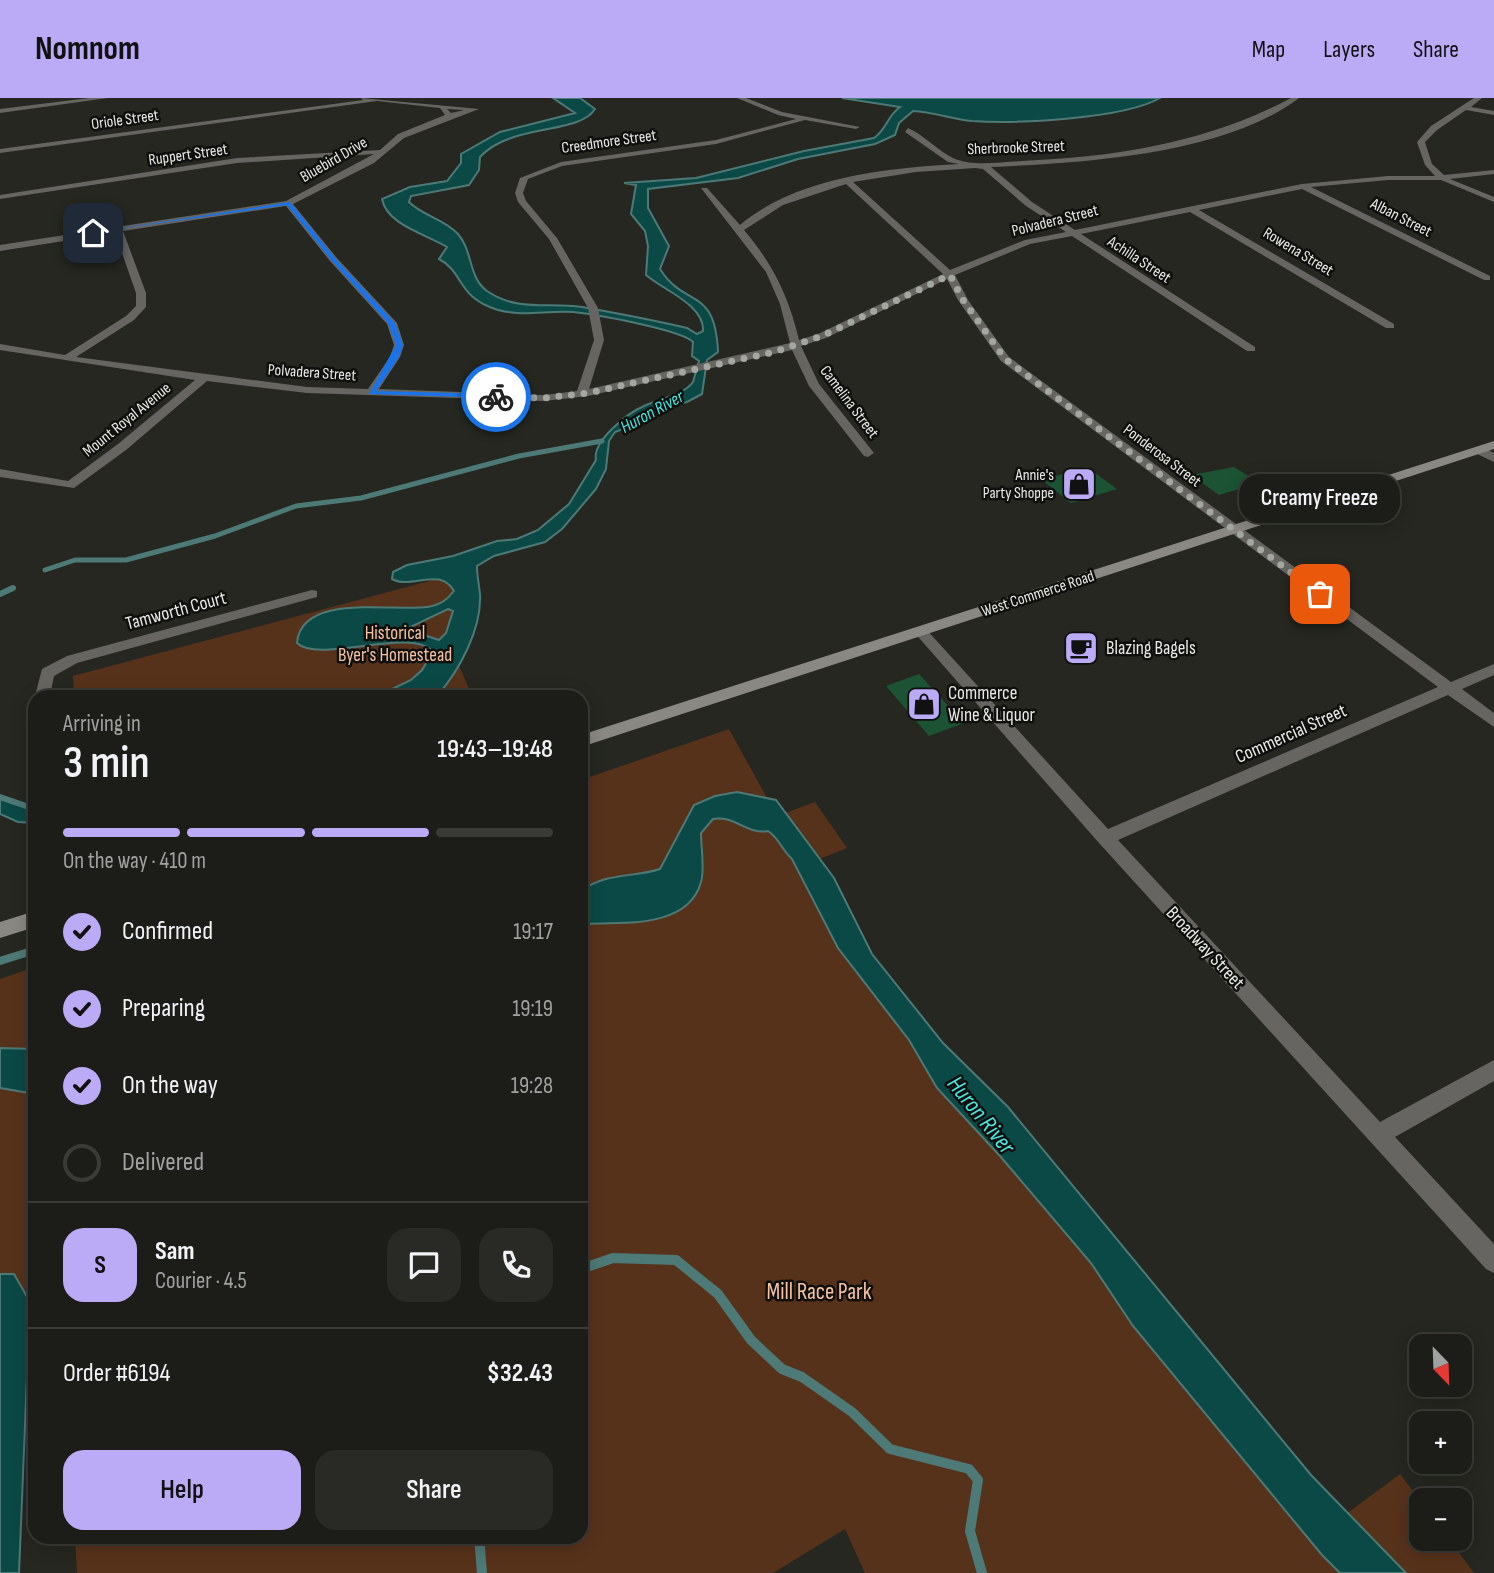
<!DOCTYPE html>
<meta charset="utf-8">
<style>
:root{--surface:#1c1d18;--page:#292a25;--text:#f1f3f6;--muted:#a0a2a2;--line:#3a3b37;--accent:#bbaaf6}
body{margin:0;font-family:"Sofia Sans Condensed",sans-serif;background:var(--page);color:var(--text);height:100vh;display:flex;flex-direction:column;font-size:26px;white-space:nowrap}
*{box-sizing:border-box;margin:0}
p{font-size:23px;color:var(--muted)}
.icon{flex:none;width:38px;height:38px;fill:none;stroke:currentColor;stroke-width:2;stroke-linecap:round;stroke-linejoin:round}
.map{position:relative;flex:1;overflow:hidden}
.sheet{position:absolute;left:28px;top:592px;width:560px;height:854px;display:flex;flex-direction:column;background:var(--surface);border-radius:21px;box-shadow:0 4px 18px #0003,0 0 0 2px var(--line)}
.sheet>*{flex:none}
.needle{width:46px;rotate:157deg}
.controls{position:absolute;left:1409px;top:1236px;display:grid;gap:14px}
.controls a{display:grid;place-items:center;width:63px;height:63px;border-radius:14px;background:var(--surface);box-shadow:0 4px 18px #0003,0 0 0 2px var(--line);font-size:35px}
.pin{position:absolute;display:grid;place-items:center;width:60px;height:60px;color:#fff;margin:-30px;border-radius:14px;box-shadow:0 4px 10px #0006}
.courier{position:absolute;display:grid;place-items:center;width:70px;height:70px;margin:-35px;border:5px solid #1a73e8;border-radius:50%;background:#fff;color:#222;box-shadow:0 2px 9px #0007}
.bubble{position:absolute;height:49px;border-radius:21px;background:var(--surface);box-shadow:0 4px 18px #0003,0 0 0 2px var(--line);font-size:23px;font-weight:600;line-height:49px;text-align:center}
.overview em{font-style:normal;font-weight:600}
.overview div{display:flex;flex-direction:column-reverse}
.overview{display:flex;align-items:center;justify-content:space-between;height:119px;padding:0 35px}
h1{font-size:46px;font-weight:600;line-height:52px}
.bar{display:grid;grid-template-columns:repeat(4,1fr);gap:10px 7px;align-content:center;height:84px;padding:0 35px}
.bar i{height:9px;border-radius:5px;background:var(--line)}
.bar .active{background:var(--accent)}
.bar p{grid-column:span 4}
.line{display:flex;align-items:center;gap:18px;padding:0 35px;border-top:2px solid var(--line)}
.line div{flex:1}
.round{display:grid;place-items:center;flex:none;width:74px;height:74px;border-radius:21px;background:var(--page)}
ol{padding:0 35px;list-style:none}
li{display:flex;align-items:center;gap:21px;height:77px}
li p{margin-inline-start:auto}
li .icon{padding:7px;border-radius:50%;background:var(--accent);color:#111;stroke-width:4}
li:last-child{color:var(--muted)}
li i{width:38px;height:38px;border:4px solid var(--line);border-radius:50%}
.action{display:flex;gap:14px;margin-top:auto;padding:14px 35px}
.action a{flex:1;height:80px;border-radius:21px;background:var(--accent);color:#111;font-size:28px;font-weight:600;line-height:80px;text-align:center}
.action a+a{background:var(--page);color:var(--text)}
header{display:flex;align-items:center;gap:42px;box-sizing:border-box;height:98px;padding:0 35px;background:var(--accent);color:#111}
header strong{font-size:33px}
nav{display:flex;gap:38px;margin-inline-start:auto;font-size:24px}
.map>svg:first-child{display:block}
.green{fill:#57321b}
.water{fill:#0b4946;stroke:#4d7976;stroke-width:2;fill-rule:evenodd}
.lines{fill:none;stroke-linecap:round;stroke-linejoin:round}
.stream-far3{stroke:#4d7976;stroke-width:5}
.stream-far2{stroke:#4d7976;stroke-width:6}
.stream-far1{stroke:#4d7976;stroke-width:8}
.stream{stroke:#4d7976;stroke-width:10}
.building{fill:#1b5334}
.minor{fill:#666561;fill-rule:evenodd}
.secondary{fill:#8a8882;fill-rule:evenodd}
.route{fill:#1a73e8}
.done{stroke:#a4a6a0;stroke-width:7;stroke-dasharray:0 12.6}
.labels{text-anchor:middle;dominant-baseline:central;stroke-width:5;stroke-linejoin:round;paint-order:stroke}
.far-street-label{font-size:16px;fill:#e8eae5;stroke:#0f100d}
.far-poi-label{font-size:16px;fill:#e8eae5;stroke:#0f100d;text-anchor:end}
.far-water-label{font-size:18px;font-style:italic;fill:#4ae6df;stroke:#0f100d}
.street-label{font-size:19px;fill:#e8eae5;stroke:#0f100d}
.park-label{font-size:19px;fill:#f8c2a1;stroke:#0f100d}
.poi-label{font-size:19px;fill:#e8eae5;stroke:#0f100d;text-anchor:start}
.near-park-label{font-size:23px;fill:#f8c2a1;stroke:#0f100d}
.near-water-label{font-size:24px;font-style:italic;fill:#4ae6df;stroke:#0f100d}
</style>
<header>
<strong>Nomnom</strong>
<nav><a>Map</a><a>Layers</a><a>Share</a></nav>
</header>
<div class="map">
<svg width="1494" height="1475" viewBox="0 0 1494 1475">
<rect width="100%" height="100%" fill="#252720"/>
<path class="green" d="M 463,474 L 458,565 L 472,598 L 74,598 L 73,578 Z
M 729,631 L 777,718 L 815,704 L 847,750 L 807,766 L 853,849 L 1322,1434 L 1400,1376 L 1421,1404 L 1421,1440 L 1448,1440 L 1474,1475 L 865,1475 L 845,1431 L 773,1475 L 77,1475 L 75,1439 L 581,1438 L 581,682 Z
M 35,869 L 35,1200 L 0,1215 L 0,881 Z"/>
<path class="water" d="M 553,0 L 580,0 L 595,11 C 579,37 511,25 480,59 L 479,72 L 469,87 L 411,98 L 409,104 C 423,118 444,121 458,136 C 473,153 468,179 487,193 C 517,214 549,204 582,209 C 616,215 653,222 687,230 L 697,236 L 703,233 C 705,207 663,192 646,177 L 648,148 L 645,133 L 631,116 L 636,87 L 624,85 L 696,80 L 804,53 L 874,40 C 887,31 887,18 900,9 L 842,0 L 1160,0 C 1124,21 1015,26 972,23 C 952,21 933,14 913,13 L 899,25 L 895,37 L 875,46 L 798,61 L 738,80 L 648,91 L 648,110 L 669,148 L 660,171 C 685,211 715,187 718,254 L 707,262 L 702,296 L 687,304 L 663,309 L 638,325 L 615,334 L 609,343 L 606,371 L 596,391 L 562,431 L 545,444 L 494,458 L 477,468 C 477,478 479,487 480,496 C 482,531 459,573 437,598 L 378,598 L 411,582 L 422,572 L 433,554 C 413,528 318,566 297,545 C 301,494 396,514 427,509 C 440,507 447,502 454,493 C 440,468 412,492 392,481 L 393,474 L 407,467 L 453,458 L 497,443 L 517,441 L 538,432 L 569,406 L 596,362 C 592,343 628,315 644,308 C 659,301 684,297 693,284 L 699,263 L 692,258 L 693,244 C 682,232 594,216 573,214 C 547,212 524,219 498,212 C 457,200 464,174 439,161 L 447,149 C 426,136 387,127 382,101 L 410,89 L 447,83 L 461,65 L 461,56 L 500,34 L 575,15 ZM 448,511 L 453,513 L 446,535 L 439,542 L 406,531 Z
M 737,694 L 776,702 L 834,780 L 872,856 L 943,945 L 1008,1009 L 1311,1377 L 1406,1475 L 1340,1475 L 1322,1457 L 1133,1228 L 1091,1165 L 1000,1058 L 937,990 L 909,942 L 838,850 L 792,761 C 782,752 779,740 768,733 C 747,737 735,717 713,721 L 701,735 C 701,750 705,771 701,784 C 688,832 619,824 581,826 L 581,793 C 606,774 633,780 660,771 L 694,707 L 715,698 Z
M 0,699 L 35,711 L 35,725 L 18,724 L 0,716 Z
M 0,950 L 35,951 L 35,996 L 0,990 Z
M 0,1176 L 14,1176 L 30,1204 L 19,1475 L 0,1475 Z"/>
<g class="lines">
<path class="stream-far3" d="M 45,472 L 75,462 L 126,462 L 215,438 L 296,408 L 361,400 L 519,358 L 602,343"/>
<path class="stream-far2" d="M 0,496 L 13,490
M 0,699 L 35,711"/>
<path class="stream-far1" d="M 0,863 L 35,852"/>
<path class="stream" d="M 581,1171 L 613,1160 L 676,1162 L 718,1196 L 751,1242 L 782,1271 L 802,1279 L 852,1314 L 890,1351 L 969,1371 L 978,1382 L 970,1433 L 982,1475
M 479,1438 L 482,1475"/>
</g>
<path class="building" d="M 1087,369 L 1117,391 L 1071,405 L 1042,382 Z
M 1234,369 L 1259,385 L 1219,397 L 1191,377 Z
M 919,576 L 964,625 L 929,638 L 886,588 Z"/>
<g class="lines">
<path class="minor" d="M 89,0 L 108,0 L 0,15 L 0,11 Z
M 361,0 L 479,11 L 404,40 L 374,65 L 293,106 L 336,159 L 397,225 L 404,247 L 400,259 L 379,291 L 544,297 L 577,293 L 594,242 L 588,210 L 549,141 L 518,104 L 515,95 L 520,80 L 561,64 L 716,42 L 796,21 L 778,17 L 737,0 L 746,0 L 782,14 L 860,29 L 856,31 L 805,22 L 716,46 L 562,68 L 528,81 L 523,95 L 526,103 L 557,140 L 598,210 L 604,242 L 589,291 L 790,245 L 780,206 L 766,174 L 701,90 L 707,90 L 740,127 C 797,79 886,70 959,66 L 948,64 L 905,34 L 908,30 C 924,37 937,52 953,60 C 973,69 1000,64 1022,63 C 1116,59 1207,45 1291,0 L 1299,0 C 1224,57 1083,65 991,69 L 1032,104 L 1075,132 L 1302,86 L 1388,78 L 1435,78 L 1425,67 L 1417,44 L 1431,28 L 1474,0 L 1482,0 L 1471,9 L 1494,13 L 1494,17 L 1466,12 L 1437,32 L 1425,44 L 1432,66 L 1444,77 L 1494,72 L 1494,76 L 1450,81 L 1494,99 L 1494,104 L 1441,82 L 1388,82 L 1311,89 L 1490,178 L 1490,182 L 1484,182 L 1302,91 L 1199,112 L 1394,226 L 1394,230 L 1386,230 L 1190,114 L 1081,136 L 1255,249 L 1255,253 L 1247,253 L 1072,138 L 1030,146 L 955,177 L 968,202 L 1009,259 L 1451,584 L 1494,566 L 1494,577 L 1462,591 L 1494,615 L 1494,629 L 1448,597 L 1118,742 L 1380,1024 L 1494,962 L 1494,983 L 1395,1039 L 1494,1146 L 1494,1175 L 1486,1171 L 1099,745 L 913,533 L 915,530 L 925,530 L 1108,731 L 1438,589 L 1001,263 L 958,202 L 947,181 L 826,240 L 801,248 L 819,286 L 874,355 L 868,359 L 864,358 L 809,288 L 792,252 L 588,298 L 544,303 L 307,295 L 207,283 L 126,352 L 74,390 L 0,379 L 0,371 L 68,383 L 118,346 L 195,282 L 0,252 L 0,246 L 65,257 L 126,218 L 136,208 L 136,195 L 115,135 L 0,153 L 0,147 L 286,103 L 374,56 L 237,65 L 0,101 L 0,97 L 237,60 L 380,52 L 398,36 L 445,17 L 440,10 L 377,3 L 0,55 L 0,51 L 363,2 ZM 447,11 L 464,12 L 451,15 ZM 975,70 L 983,71 L 1026,108 L 1066,134 L 1025,142 L 950,172 L 853,84 L 916,74 ZM 846,86 L 943,176 L 818,236 L 799,242 C 789,199 773,166 744,132 L 783,107 ZM 286,108 L 330,163 L 387,226 L 394,247 L 390,259 L 368,291 L 307,289 L 76,259 L 134,222 L 146,209 L 146,195 L 123,133 Z
M 1475,349 L 1483,349 L 1494,355 L 1494,364 L 1475,355 Z
M 312,492 L 317,493 L 317,499 L 77,565 L 54,578 L 50,598 L 35,598 L 42,571 L 67,558 Z"/>
<path class="secondary" d="M 1494,343 L 1494,351 L 581,649 L 581,637 Z
M 35,813 L 35,829 L 0,840 L 0,824 Z"/>
</g>
<path class="route" d="M 290,104 L 335,160 L 395,225 L 403,247 L 399,259 L 376,293 L 496,296 L 499,300 L 369,296 L 396,247 L 388,225 L 331,162 L 287,107 L 90,135 Z"/>
<g class="lines">
<path class="done" d="M 496,299 L 544,300 L 588,295 L 774,254 L 822,238 L 950,177 L 963,202 L 1005,261 L 1320,496"/>
</g>
<defs>
<g id="shop-square" transform="scale(1.75)"><rect x="-9" y="-9" width="18" height="18" rx="4" fill="#bbaaf6" stroke="#0f100d"/><path d="M-5-2.5h2.3a2.7 3.5 0 0 1 5.4 0H5L5.5 6h-11ZM-1.5-2.5h3a1.5 2.3 0 0 0-3 0Z" fill="#111"/></g>
<g id="cafe-square" transform="scale(1.75)"><rect x="-9" y="-9" width="18" height="18" rx="4" fill="#bbaaf6" stroke="#0f100d"/><path d="M-5.5-4.5H6V0H3Q3 3.5 0 3.5H-2.5Q-5.5 3.5-5.5 0ZM3-3.2v2h1.7v-2ZM-6 4.5H4V6H-6Z" fill="#111"/></g>
</defs>
<g fill-rule="evenodd">
<use href="#shop-square" x="1079" y="386"/>
<use href="#cafe-square" x="1081" y="550"/>
<use href="#shop-square" x="924" y="606"/>
</g>
<g class="labels">
<g class="far-street-label">
<text transform="translate(125 22) rotate(-8)">Oriole Street</text>
<text transform="translate(609 44) rotate(-8)">Creedmore Street</text>
<text transform="translate(1016 50) rotate(-2)">Sherbrooke Street</text>
<text transform="translate(188 57) rotate(-8)">Ruppert Street</text>
<text transform="translate(334 62) rotate(-30)">Bluebird Drive</text>
<text transform="translate(1401 120) rotate(27)">Alban Street</text>
<text transform="translate(1055 123) rotate(-14)">Polvadera Street</text>
<text transform="translate(1298 154) rotate(31)">Rowena Street</text>
<text transform="translate(1139 162) rotate(33)">Achilla Street</text>
<text transform="translate(312 275) rotate(4)">Polvadera Street</text>
<text transform="translate(849 304) rotate(53)">Camelina Street</text>
<text transform="translate(127 322) rotate(-39)">Mount Royal Avenue</text>
<text transform="translate(1162 358) rotate(37)">Ponderosa Street</text>
<text transform="translate(1038 496) rotate(-18)">West Commerce Road</text>
</g>
<g class="far-poi-label">
<text x="1054" y="377">Annie's<tspan x="1054" dy="18">Party Shoppe</tspan></text>
</g>
<g class="far-water-label">
<text transform="translate(652 314) rotate(-29)">Huron River</text>
</g>
<g class="street-label">
<text transform="translate(176 513) rotate(-15)">Tamworth Court</text>
<text transform="translate(1291 636) rotate(-24)">Commercial Street</text>
<text transform="translate(1205 850) rotate(47)">Broadway Street</text>
</g>
<g class="park-label">
<text x="395" y="535">Historical<tspan x="395" dy="22">Byer's Homestead</tspan></text>
</g>
<g class="poi-label">
<text x="1106" y="550">Blazing Bagels</text>
<text x="948" y="595">Commerce<tspan x="948" dy="22">Wine &amp; Liquor</tspan></text>
</g>
<g class="near-park-label">
<text x="819" y="1194">Mill Race Park</text>
</g>
<g class="near-water-label">
<text transform="translate(981 1017) rotate(51)">Huron River</text>
</g>
</g>
</svg>
<div class="controls">
<a><svg class="needle" viewBox="-14 -14 28 28"><path d="M0-13l5 13h-10z" fill="#e53935"/><path d="M0 13l5-13h-10z" fill="#a0a2a2"/></svg></a>
<a>+</a>
<a>−</a>
</div>
<div class="pin" style="left:1320px;top:496px;background:#ea580c"><svg class="icon" aria-label="bag" viewBox="0 0 24 24"><path d="M5 8h14l-1 12H6zM9 8a3 3 0 0 1 6 0"/></svg></div>
<div class="pin" style="left:93px;top:135px;background:#1f2937"><svg class="icon" aria-label="home" viewBox="0 0 24 24"><path d="M3 11l9-7 9 7M6 9v11h12V9"/></svg></div>
<div class="courier" style="left:496px;top:299px"><svg class="icon" aria-label="bike" viewBox="0 0 24 24"><circle cx="6" cy="16" r="4"/><circle cx="18" cy="16" r="4"/><path d="M6 16l4-8h5l3 8M10 8l3 8H6M13 5h3"/></svg></div>
<div class="bubble" style="left:1239px;top:376px;width:161px">Creamy Freeze</div>
<section class="sheet">
<div class="overview"><div><h1>3 min</h1><p>Arriving in</p></div><em>19:43–19:48</em></div>
<div class="bar"><i class="active"></i><i class="active"></i><i class="active"></i><i></i><p>On the way · 410 m</p></div>
<ol>
<li><svg class="icon" aria-label="check" viewBox="0 0 24 24"><path d="M5 12l5 5 9-10"/></svg>Confirmed<p>19:17</p></li>
<li><svg class="icon" aria-label="check" viewBox="0 0 24 24"><path d="M5 12l5 5 9-10"/></svg>Preparing<p>19:19</p></li>
<li><svg class="icon" aria-label="check" viewBox="0 0 24 24"><path d="M5 12l5 5 9-10"/></svg>On the way<p>19:28</p></li>
<li><i></i>Delivered</li>
</ol>
<div class="line" style="height:126px"><b class="round" style="background:var(--accent);color:#111">S</b><div><b>Sam</b><p>Courier · 4.5</p></div><a class="round"><svg class="icon" aria-label="chat" viewBox="0 0 24 24"><path d="M4 5h16v11H9l-5 4z"/></svg></a><a class="round"><svg class="icon" aria-label="phone" viewBox="0 0 24 24"><path d="M5 4h4l2 5-3 2q2 4 5 5l2-3 5 2v4C11 20 4 13 5 4z"/></svg></a></div>
<div class="line" style="height:91px"><div>Order #6194</div><b>$32.43</b></div>
<div class="action"><a>Help</a><a>Share</a></div>
</section>
</div>
